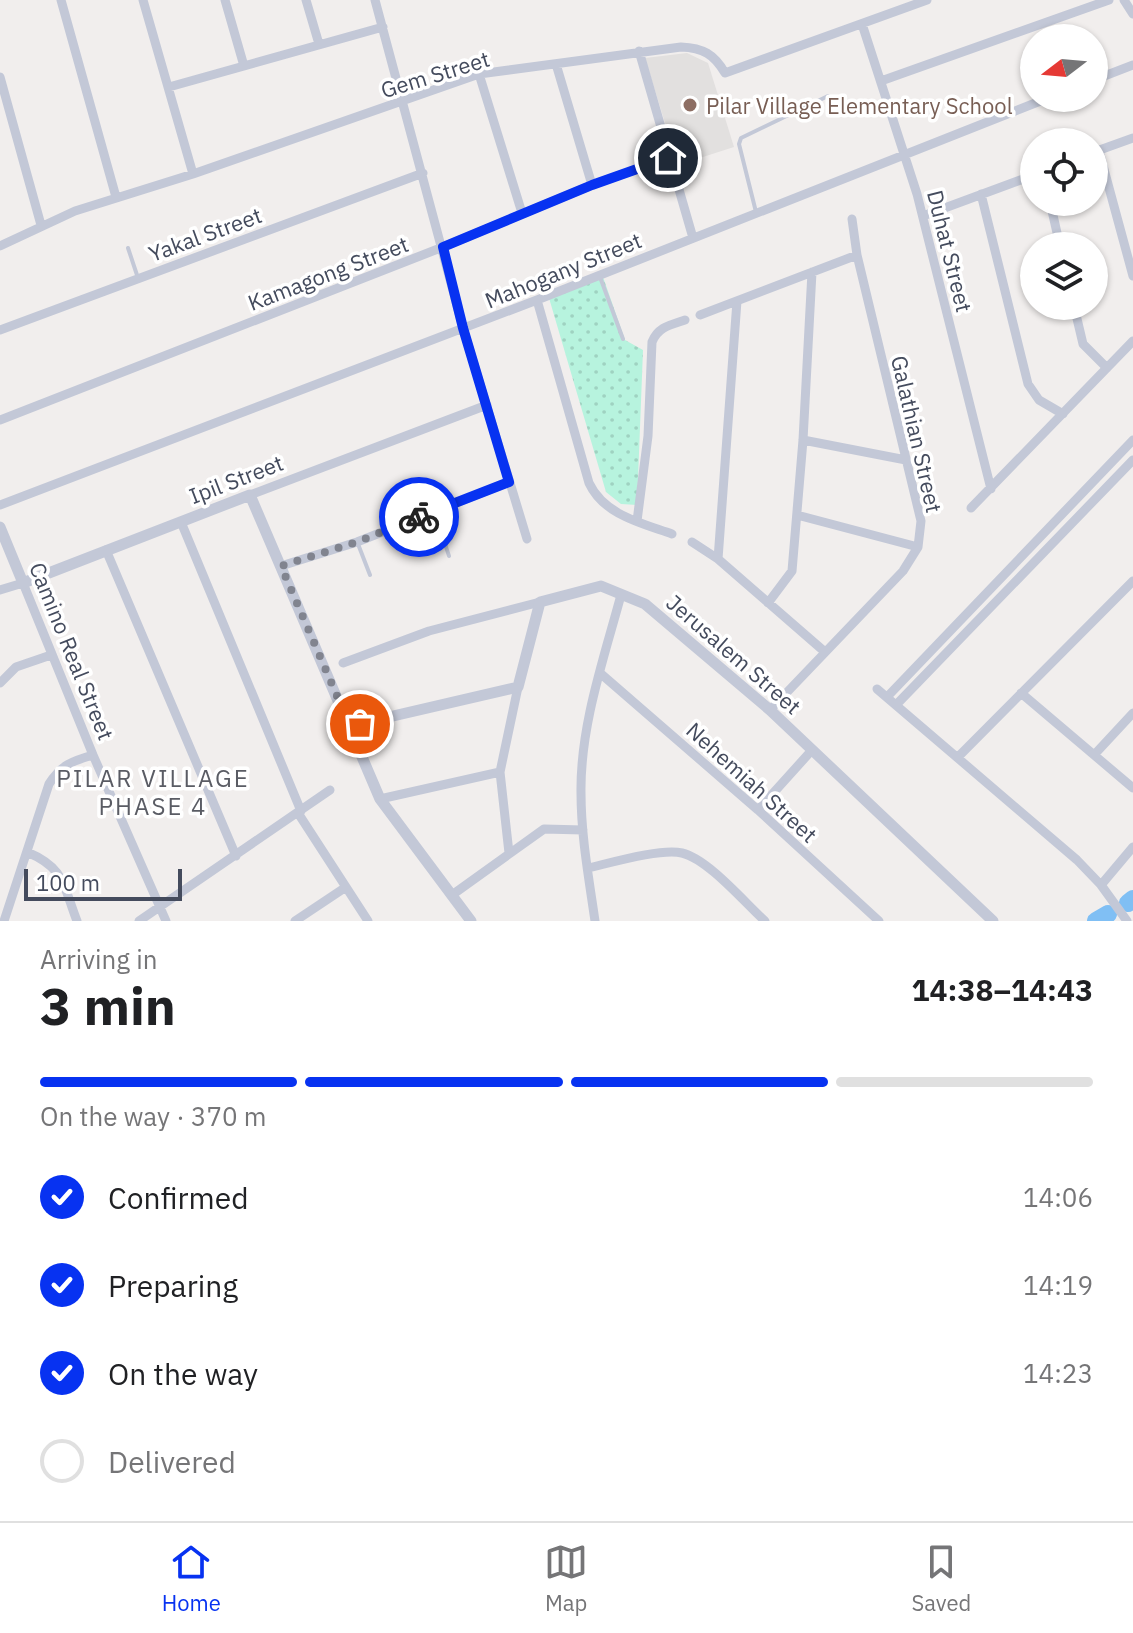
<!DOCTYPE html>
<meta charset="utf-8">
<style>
:root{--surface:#fff;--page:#f2f2f2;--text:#202124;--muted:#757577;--line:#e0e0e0;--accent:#0732f1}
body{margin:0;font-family:"IBM Plex Sans",sans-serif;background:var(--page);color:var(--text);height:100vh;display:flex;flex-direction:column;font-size:30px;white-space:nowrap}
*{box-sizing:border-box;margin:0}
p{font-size:26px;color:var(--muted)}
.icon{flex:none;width:44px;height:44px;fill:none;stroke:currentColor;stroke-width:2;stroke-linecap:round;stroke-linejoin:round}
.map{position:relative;height:921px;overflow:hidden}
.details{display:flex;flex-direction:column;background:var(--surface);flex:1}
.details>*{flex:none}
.needle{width:52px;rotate:254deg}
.tools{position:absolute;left:1020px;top:24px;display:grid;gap:16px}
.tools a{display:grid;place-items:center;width:88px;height:88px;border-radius:50%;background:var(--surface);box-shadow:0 2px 6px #0004;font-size:40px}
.scale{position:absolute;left:24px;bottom:20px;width:158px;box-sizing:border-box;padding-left:8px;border:4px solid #444b5d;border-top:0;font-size:22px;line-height:28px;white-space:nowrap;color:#444b5d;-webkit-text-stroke:6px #fff;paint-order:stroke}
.pin{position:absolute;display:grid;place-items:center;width:68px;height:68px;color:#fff;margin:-34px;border:4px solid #fff;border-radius:50%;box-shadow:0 2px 8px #0007}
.courier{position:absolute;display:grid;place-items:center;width:80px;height:80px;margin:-40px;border:6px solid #0732f1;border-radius:50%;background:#fff;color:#222;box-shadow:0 2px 10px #0007}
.head em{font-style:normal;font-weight:700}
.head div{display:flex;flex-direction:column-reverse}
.head{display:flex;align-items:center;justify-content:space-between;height:136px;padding:0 40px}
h1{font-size:52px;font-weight:700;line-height:60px}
.bar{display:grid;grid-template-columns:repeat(4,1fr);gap:12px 8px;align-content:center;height:96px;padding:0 40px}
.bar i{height:10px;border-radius:6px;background:var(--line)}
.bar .selected{background:var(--accent)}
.bar p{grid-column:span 4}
ol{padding:0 40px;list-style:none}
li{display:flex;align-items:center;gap:24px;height:88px}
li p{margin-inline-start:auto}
li .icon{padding:8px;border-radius:50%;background:var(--accent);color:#fff;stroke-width:4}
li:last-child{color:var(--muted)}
li i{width:44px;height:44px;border:4px solid var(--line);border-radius:50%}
.tab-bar{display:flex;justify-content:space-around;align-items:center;height:112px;border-top:2px solid var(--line);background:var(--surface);font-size:22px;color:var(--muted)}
.tab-bar a{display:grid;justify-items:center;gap:4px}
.tab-bar .selected{color:var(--accent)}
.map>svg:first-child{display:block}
.education{fill:#e2e0df}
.park{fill:url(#park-dots)}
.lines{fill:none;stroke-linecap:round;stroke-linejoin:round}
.river{stroke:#80bff4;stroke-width:18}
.service{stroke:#c3c8d7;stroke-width:4}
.minor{stroke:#c3c8d7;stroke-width:9}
.tertiary{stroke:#c3c8d7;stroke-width:11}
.done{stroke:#81848f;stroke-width:8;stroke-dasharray:0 14.4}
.route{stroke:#0732f1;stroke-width:10}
.education-dot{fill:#8d6e63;stroke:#fff;stroke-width:3}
.labels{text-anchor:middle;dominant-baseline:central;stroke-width:7;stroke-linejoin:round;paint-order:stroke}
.street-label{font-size:22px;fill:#444b5d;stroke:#fff}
.education-label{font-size:22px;fill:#785e54;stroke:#fff;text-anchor:start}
.neighbourhood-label{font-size:24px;letter-spacing:2px;fill:#5a5c64;stroke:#fff}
</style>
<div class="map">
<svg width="1133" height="921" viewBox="0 0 1133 921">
<defs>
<pattern id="park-dots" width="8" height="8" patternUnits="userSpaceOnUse" patternTransform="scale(2)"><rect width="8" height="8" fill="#b7f3de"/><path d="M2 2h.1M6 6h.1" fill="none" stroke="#9fd2c1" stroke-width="1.8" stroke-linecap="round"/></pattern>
</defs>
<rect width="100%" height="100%" fill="#f1eeed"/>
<path class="education" d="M 687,53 L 708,63 L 734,147 L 678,165 L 645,58 Z"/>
<path class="park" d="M 603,277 L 625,340 L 643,350 L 637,505 L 621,504 L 606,492 L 549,298 Z"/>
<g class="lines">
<path class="river" d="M 1128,903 L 1133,899
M 1096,921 L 1108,914"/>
<path class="service" d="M 756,212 L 739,144 L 741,138 L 828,96
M 128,248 L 138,278
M 600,277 L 623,339
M 435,513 L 449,556
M 358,544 L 370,575"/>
<path class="minor" d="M 61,0 L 116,197
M 143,0 L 193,174
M 225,0 L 244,66
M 306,0 L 319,44
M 375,0 L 463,328 L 527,539
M 1124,0 L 1133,14
M 862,24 L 917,194 L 991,489
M 639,51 L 693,238
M 556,64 L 592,185
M 479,74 L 522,213
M 0,77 L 41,225
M 1094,80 L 1133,65
M 881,81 L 1109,0
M 169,87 L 383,27
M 1099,151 L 1133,276
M 1094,152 L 1133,138
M 981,194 L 1028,384 L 1039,400 L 1063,414
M 1050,202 L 1060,246
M 923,216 L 1034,175
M 0,246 L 75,211 L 193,174 L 479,74 L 681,47 C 703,48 714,54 725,73 L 927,0
M 537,300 L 589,483 C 604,515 641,523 672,534
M 1074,306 L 1083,344 L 1107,368
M 700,315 L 857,255
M 0,330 L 423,173
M 0,420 L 443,247 L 592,185 L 668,158
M 803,440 L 906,460
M 250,495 L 487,405
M 0,505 L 537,300 L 1048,98
M 971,508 L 1133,341
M 797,515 L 918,547
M 637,521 L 648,436 L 652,342 C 658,327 670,325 685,320
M 181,522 L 301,811
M 692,542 L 718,559 L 825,652
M 106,550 L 236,856
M 718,559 L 737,301
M 281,566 L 357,542 L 509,482
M 0,590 L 23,583 L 93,755 L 166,921
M 768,603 L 792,571 L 803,440 L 812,272
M 343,663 L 429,631 L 540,602
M 600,673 L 758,810 L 879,921
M 0,683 L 16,667 L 51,655
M 877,689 L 1077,860 L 1101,885 L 1127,921
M 1021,693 L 1133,788
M 887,697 L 1133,440
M 896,705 L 1133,460
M 770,710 L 903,571 L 918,547 L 921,521 L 857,255 L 852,219
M 1094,755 L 1133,713
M 958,757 L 1133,581
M 380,799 L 500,772
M 758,810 L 812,750
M 298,813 L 368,921
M 27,852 C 65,868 63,885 77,921
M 509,853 L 500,772 L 518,687
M 588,868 C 610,863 661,848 682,853 C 708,859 745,903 765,921
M 1101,885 L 1133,847
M 452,895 L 544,829 L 583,830
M 4,921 L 49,784 C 61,765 72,761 93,755
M 139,921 L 330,790
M 295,921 L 346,887
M 595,921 C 589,879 581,836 581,793 C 580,726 604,658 621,595"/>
<path class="tertiary" d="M 0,527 L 23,583 L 250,495 L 380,799 L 471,921
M 350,726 L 518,687 L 540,602 L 601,586 L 645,604 L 770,710 L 993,921"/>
</g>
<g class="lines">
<path class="done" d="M 360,724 L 350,726 L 281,566 L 357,542 L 419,517"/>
<path class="route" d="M 419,517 L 509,482 L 463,328 L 443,247 L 592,185 L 668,158"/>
</g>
<circle class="education-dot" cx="690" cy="105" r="8"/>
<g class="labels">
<g class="street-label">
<text transform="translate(435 74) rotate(-17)">Gem Street</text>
<text transform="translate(205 234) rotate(-20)">Yakal Street</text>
<text transform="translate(950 251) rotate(76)">Duhat Street</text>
<text transform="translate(563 270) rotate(-22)">Mahogany Street</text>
<text transform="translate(328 273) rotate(-21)">Kamagong Street</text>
<text transform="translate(917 434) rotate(77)">Galathian Street</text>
<text transform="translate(236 479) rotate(-21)">Ipil Street</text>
<text transform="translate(72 651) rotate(68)">Camino Real Street</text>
<text transform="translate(734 654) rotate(41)">Jerusalem Street</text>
<text transform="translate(752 782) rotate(42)">Nehemiah Street</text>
</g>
<g class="education-label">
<text x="706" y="105">Pilar Village Elementary School</text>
</g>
<g class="neighbourhood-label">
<text x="153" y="778">PILAR VILLAGE<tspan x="153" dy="28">PHASE 4</tspan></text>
</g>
</g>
</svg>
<div class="tools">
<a><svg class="needle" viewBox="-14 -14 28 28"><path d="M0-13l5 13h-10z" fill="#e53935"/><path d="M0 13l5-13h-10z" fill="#757577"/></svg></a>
<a><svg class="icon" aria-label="locate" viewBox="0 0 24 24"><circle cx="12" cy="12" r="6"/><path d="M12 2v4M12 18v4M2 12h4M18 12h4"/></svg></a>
<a><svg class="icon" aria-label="layers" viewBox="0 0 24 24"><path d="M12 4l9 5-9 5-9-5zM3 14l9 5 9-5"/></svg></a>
</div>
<div class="scale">100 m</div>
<div class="pin" style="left:360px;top:724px;background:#ea580c"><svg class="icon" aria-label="bag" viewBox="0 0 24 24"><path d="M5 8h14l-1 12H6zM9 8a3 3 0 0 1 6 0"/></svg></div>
<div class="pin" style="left:668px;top:158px;background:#1f2937"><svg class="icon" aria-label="home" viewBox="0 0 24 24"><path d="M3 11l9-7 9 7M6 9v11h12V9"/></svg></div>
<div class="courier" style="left:419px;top:517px"><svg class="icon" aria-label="bike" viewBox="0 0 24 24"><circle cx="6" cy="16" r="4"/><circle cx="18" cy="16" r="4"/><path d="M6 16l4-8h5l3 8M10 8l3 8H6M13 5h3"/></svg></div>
</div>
<section class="details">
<div class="head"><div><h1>3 min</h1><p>Arriving in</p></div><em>14:38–14:43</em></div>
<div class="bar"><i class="selected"></i><i class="selected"></i><i class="selected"></i><i></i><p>On the way · 370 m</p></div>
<ol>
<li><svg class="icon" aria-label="check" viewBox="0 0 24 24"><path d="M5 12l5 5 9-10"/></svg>Confirmed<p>14:06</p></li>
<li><svg class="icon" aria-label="check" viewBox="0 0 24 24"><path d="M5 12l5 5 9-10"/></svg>Preparing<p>14:19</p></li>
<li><svg class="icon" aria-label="check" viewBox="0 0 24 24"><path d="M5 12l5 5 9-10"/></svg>On the way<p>14:23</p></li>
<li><i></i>Delivered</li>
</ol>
</section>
<nav class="tab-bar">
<a class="selected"><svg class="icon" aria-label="home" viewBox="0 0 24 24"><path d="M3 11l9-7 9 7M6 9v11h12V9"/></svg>Home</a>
<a><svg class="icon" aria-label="map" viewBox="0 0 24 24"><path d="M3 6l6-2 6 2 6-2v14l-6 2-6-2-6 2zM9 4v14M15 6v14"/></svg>Map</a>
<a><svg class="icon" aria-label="saved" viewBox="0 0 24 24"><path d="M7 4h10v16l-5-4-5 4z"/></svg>Saved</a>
</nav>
